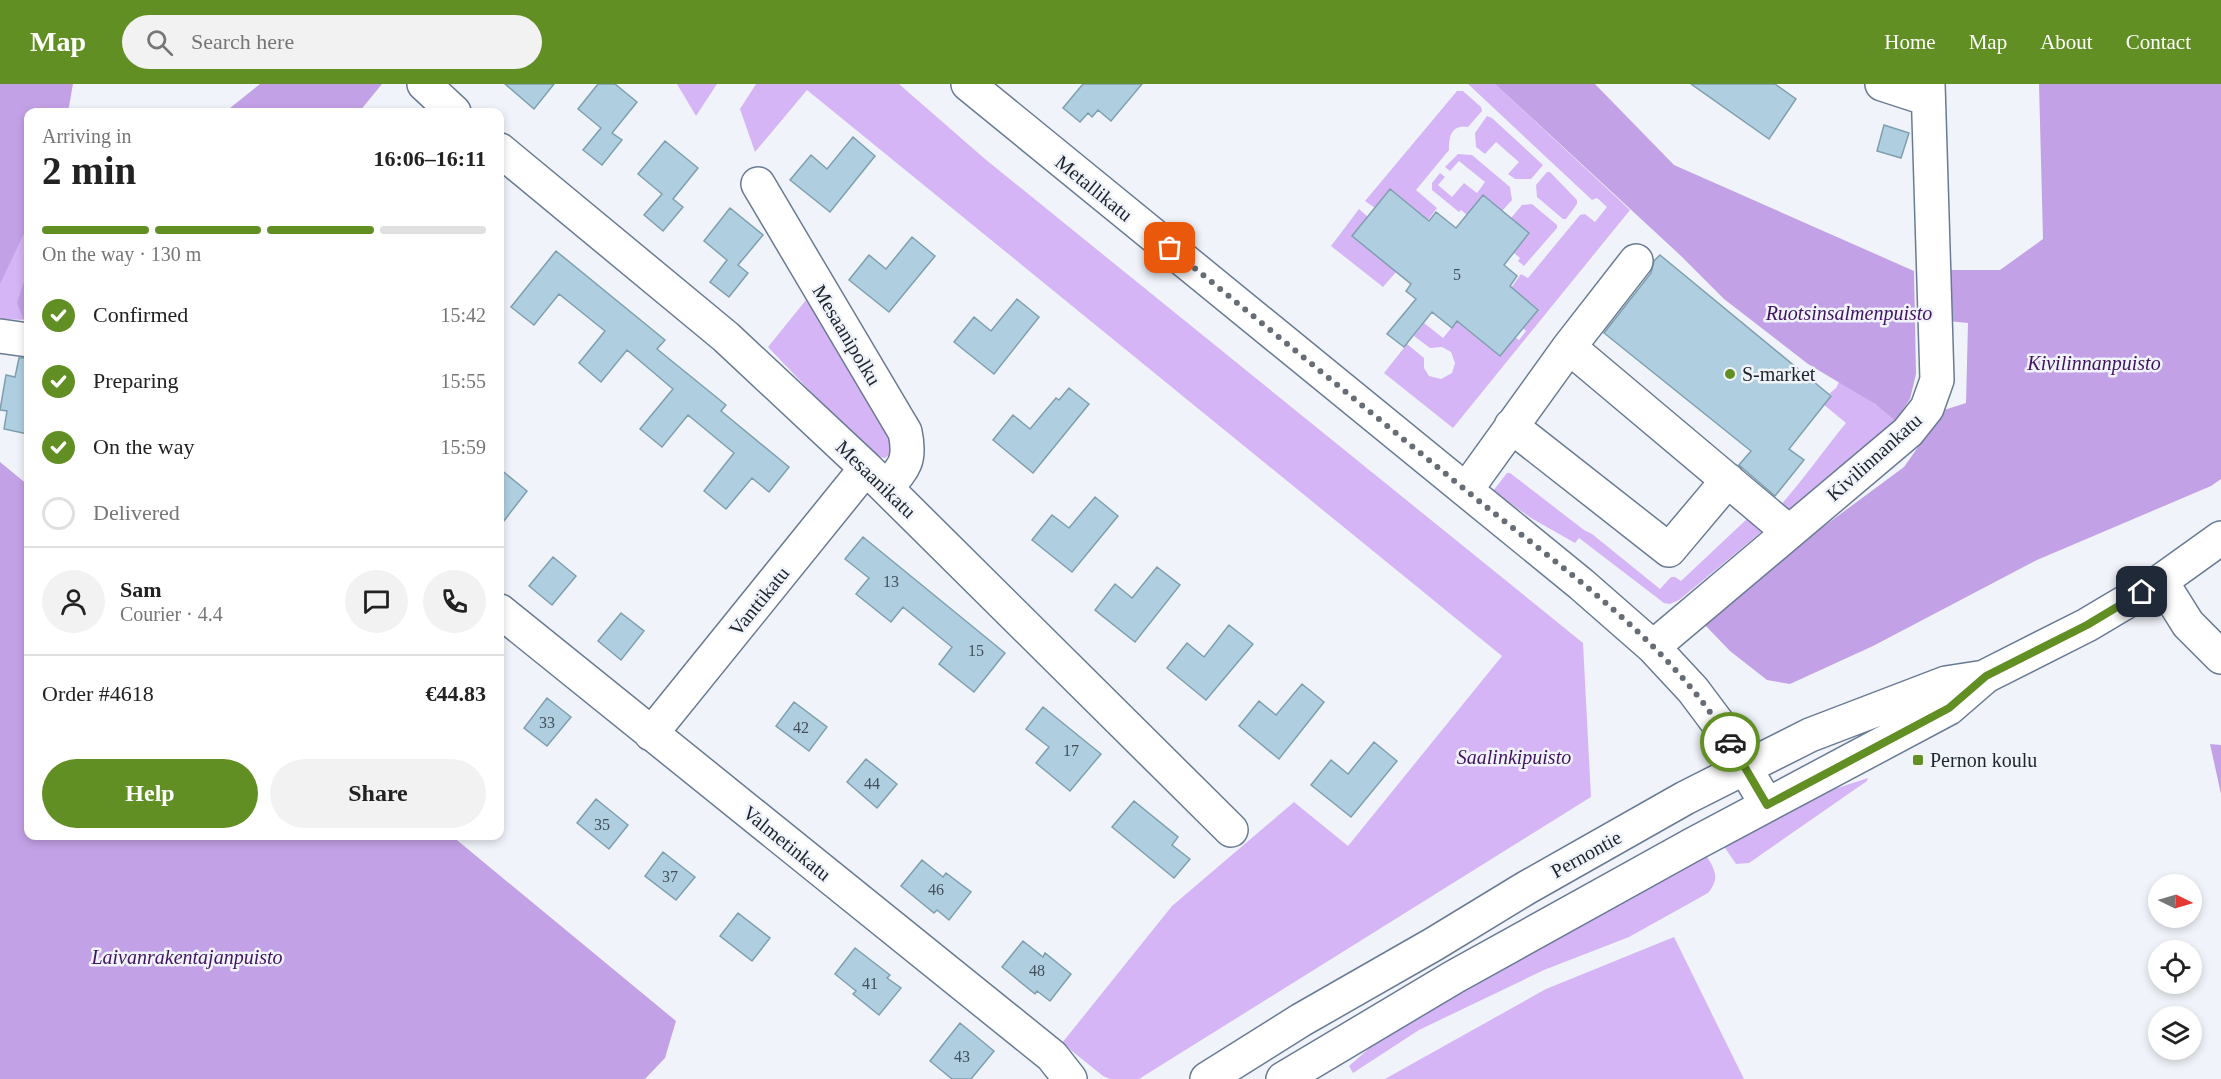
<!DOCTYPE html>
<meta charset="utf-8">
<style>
:root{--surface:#fff;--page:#f2f2f2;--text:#222;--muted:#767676;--line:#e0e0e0;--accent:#628f23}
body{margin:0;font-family:Georgia,serif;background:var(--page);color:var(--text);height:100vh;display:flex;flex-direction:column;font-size:22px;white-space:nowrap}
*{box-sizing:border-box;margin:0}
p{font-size:20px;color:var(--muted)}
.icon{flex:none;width:33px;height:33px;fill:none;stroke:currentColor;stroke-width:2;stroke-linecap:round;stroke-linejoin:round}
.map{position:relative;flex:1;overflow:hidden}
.side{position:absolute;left:24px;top:24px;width:480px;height:732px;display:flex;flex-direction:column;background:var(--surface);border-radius:12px;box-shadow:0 3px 9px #0003}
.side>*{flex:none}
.needle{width:39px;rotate:95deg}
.controls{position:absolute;left:2148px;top:790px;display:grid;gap:12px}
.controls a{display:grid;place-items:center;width:54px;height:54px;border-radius:50%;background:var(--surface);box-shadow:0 3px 9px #0003;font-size:30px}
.pin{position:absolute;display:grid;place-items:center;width:51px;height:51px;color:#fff;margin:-26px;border-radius:12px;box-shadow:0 3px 9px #0006}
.courier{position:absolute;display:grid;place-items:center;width:60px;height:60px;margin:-30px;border:4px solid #628f23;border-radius:50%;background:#fff;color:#222;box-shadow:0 2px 8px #0007}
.head em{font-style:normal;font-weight:700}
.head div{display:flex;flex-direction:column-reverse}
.head{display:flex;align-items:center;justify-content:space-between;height:102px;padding:0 18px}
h1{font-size:39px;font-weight:700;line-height:45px}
.bar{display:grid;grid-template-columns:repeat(4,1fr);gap:9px 6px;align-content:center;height:72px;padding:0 18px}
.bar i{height:8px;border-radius:4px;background:var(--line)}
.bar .current{background:var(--accent)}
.bar p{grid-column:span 4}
.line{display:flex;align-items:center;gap:15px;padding:0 18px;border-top:2px solid var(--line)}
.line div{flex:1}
.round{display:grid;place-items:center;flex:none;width:63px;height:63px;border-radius:32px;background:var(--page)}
ol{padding:0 18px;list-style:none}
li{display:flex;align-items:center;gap:18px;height:66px}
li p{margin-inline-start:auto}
li .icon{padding:6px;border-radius:50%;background:var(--accent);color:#fff;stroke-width:4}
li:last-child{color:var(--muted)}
li i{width:33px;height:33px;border:3px solid var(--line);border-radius:50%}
.cta{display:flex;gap:12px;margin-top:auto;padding:12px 18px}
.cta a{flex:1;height:69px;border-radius:36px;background:var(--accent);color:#fff;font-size:24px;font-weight:700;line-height:69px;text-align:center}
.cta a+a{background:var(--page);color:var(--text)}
header{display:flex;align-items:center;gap:36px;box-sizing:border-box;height:84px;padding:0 30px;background:var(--accent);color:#fff}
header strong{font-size:28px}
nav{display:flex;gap:33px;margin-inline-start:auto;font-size:21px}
.search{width:420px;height:54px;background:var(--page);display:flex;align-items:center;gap:15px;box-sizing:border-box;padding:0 21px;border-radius:33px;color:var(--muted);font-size:22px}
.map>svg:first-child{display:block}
.green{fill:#d5b5f6}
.forest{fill:#c3a1e6}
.building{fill:#afcfe1;stroke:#7f9faf;stroke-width:1.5}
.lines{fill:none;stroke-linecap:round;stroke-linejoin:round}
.minor-casing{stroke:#697b93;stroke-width:36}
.minor{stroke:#fff;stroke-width:33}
.done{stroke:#676d75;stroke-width:6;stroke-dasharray:0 10.8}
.route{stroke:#628f23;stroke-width:8}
.poi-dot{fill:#628f23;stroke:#f0f4fa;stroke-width:2}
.labels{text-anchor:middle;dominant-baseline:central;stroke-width:5;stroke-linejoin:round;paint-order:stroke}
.number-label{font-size:16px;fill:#424f5b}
.street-label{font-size:20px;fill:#1d242e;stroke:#f0f4fa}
.park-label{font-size:20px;font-style:italic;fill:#411262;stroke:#f0f4fa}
.poi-label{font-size:20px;fill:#1d242e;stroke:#f0f4fa;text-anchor:start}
</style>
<header>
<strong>Map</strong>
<div class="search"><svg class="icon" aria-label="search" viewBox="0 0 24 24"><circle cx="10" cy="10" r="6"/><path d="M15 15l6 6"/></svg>Search here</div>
<nav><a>Home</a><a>Map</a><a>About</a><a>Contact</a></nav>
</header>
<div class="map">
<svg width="2221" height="995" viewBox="0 0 2221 995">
<rect width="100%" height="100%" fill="#f0f4fa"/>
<path class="green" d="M 0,0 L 28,28 L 28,236 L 0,235 Z
M 677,0 L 717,0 L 696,32 Z
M 756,0 L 899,0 L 985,75 L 1583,559 L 1591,713 L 1139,995 L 1110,995 L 1103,992 L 1062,959 L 1172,822 L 1294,718 L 1348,762 L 1502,572 L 807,6 L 755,68 L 740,25 Z
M 1468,0 L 1495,0 L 1630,126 L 1453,344 L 1384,289 L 1407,260 L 1424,274 L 1424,284 L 1429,292 L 1441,295 L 1452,289 L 1455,279 L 1451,268 L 1442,263 L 1430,264 L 1414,252 L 1424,239 L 1443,254 L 1457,237 L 1500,272 L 1515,253 L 1519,256 L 1526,247 L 1523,244 L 1538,226 L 1511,204 L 1521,190 L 1528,194 L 1580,131 L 1585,130 L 1595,138 L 1607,123 L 1597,114 L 1592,116 Z
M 1457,7 L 1463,7 L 1481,23 L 1482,27 L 1468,43 C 1451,41 1449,52 1449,66 L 1416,106 L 1437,124 L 1428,136 L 1390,106 L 1375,124 L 1365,117 Z
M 1487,32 L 1492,34 L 1543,81 L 1531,95 L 1515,95 L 1508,90 L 1519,78 L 1496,58 L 1485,70 L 1476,63 L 1475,49 Z
M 1458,70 L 1472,71 L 1510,103 L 1512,116 L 1502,127 L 1467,131 L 1461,126 L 1459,128 L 1432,106 L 1432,99 L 1440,89 L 1445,93 L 1438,101 L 1452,113 L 1464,99 L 1477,109 L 1485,98 L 1459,77 L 1450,87 L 1445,83 Z
M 1547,88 L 1550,88 L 1577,116 L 1577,120 L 1566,135 L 1563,135 L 1537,113 L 1536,101 Z
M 1532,120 L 1557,141 L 1557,144 L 1524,182 L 1518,177 L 1520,174 L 1514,169 L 1529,149 L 1511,134 L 1522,121 Z
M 1359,125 L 1368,133 L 1396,188 L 1383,203 L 1331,162 Z
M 806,216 L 889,343 L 892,368 L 885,374 L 872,372 L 768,263 Z
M 1839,298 L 1875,320 L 1895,337 L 1783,430 L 1779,423 C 1803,396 1823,367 1846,339 L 1823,320 L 1832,311 L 1829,310 L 1836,304 Z
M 1507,389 L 1510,389 L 1584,446 L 1592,450 L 1660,505 L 1671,493 L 1675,493 L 1681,497 L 1749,433 L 1765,445 L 1679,516 L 1670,520 L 1664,519 L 1579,454 L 1575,459 L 1531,434 L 1493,407 Z
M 1868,694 L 1867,697 L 1749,779 L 1736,780 L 1721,758 L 1801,716 Z
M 1704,767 C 1713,784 1722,792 1708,809 L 1629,853 L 1544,886 L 1419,946 L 1353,989 L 1349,982 L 1407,931 Z
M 1674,853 L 1744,995 L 1385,995 L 1546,905 Z"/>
<path class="forest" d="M 0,0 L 73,0 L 68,28 L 28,28 L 28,141 L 0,200 Z
M 260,0 L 382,0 L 359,28 L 225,28 Z
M 1495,0 L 1595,0 L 1674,81 L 1914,187 L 1916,290 L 1910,315 L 1895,337 L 1875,320 L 1808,280 L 1724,215 L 1680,171 Z
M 2039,0 L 2221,0 L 2221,395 L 2211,402 L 2037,476 L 1873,562 L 1790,600 L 1767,596 L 1730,567 L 1704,540 L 1716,522 L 1904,383 L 1944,326 L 1966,319 L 1968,239 L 1948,237 L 1942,186 L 2000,186 L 2043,155 Z
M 28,185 L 28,236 L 24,236 L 17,219 Z
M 0,378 L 28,401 L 28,752 L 452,752 L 676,937 L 665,974 L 645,995 L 0,995 Z
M 2210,660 L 2221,661 L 2221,710 Z"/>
<path class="building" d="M 505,0 L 554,0 L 534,25 Z
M 598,0 L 615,0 L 637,18 L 612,49 L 622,56 L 602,81 L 583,66 L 601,44 L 578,25 Z
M 1083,0 L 1142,0 L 1111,37 L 1098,26 L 1092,33 L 1088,29 L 1080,38 L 1063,24 Z
M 1691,0 L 1775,0 L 1796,15 L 1769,55 Z
M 1884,41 L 1909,49 L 1901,74 L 1877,67 Z
M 853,53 L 875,72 L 830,128 L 790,96 L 811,71 L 827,85 Z
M 665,57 L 698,84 L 673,115 L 683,123 L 663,147 L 644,131 L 662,110 L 638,90 Z
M 1390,105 L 1429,137 L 1436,128 L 1456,144 L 1483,111 L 1529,149 L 1504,181 L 1517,192 L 1510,202 L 1538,226 L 1500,272 L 1457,237 L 1452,244 L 1432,228 L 1404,263 L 1387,250 L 1416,215 L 1406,207 L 1411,200 L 1352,152 Z
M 730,124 L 763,151 L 738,181 L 748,189 L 729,213 L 710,198 L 727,176 L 704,157 Z
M 912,153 L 935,172 L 889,228 L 849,196 L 869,171 L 886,185 Z
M 556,167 L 665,256 L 657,265 L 726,321 L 721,327 L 789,383 L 769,408 L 752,394 L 726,425 L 704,407 L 734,369 L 688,331 L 662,363 L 640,345 L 673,305 L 627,266 L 601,298 L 579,279 L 605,247 L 559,210 L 534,241 L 511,223 Z
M 1660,171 L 1831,312 L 1789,365 L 1804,376 L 1775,412 L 1739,381 L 1751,367 L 1604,249 L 1651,189 L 1654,177 Z
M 1017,215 L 1039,233 L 994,290 L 954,258 L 974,233 L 991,247 Z
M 19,274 L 28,274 L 28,350 L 4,345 L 7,327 L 0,326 L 6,291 L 15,293 Z
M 1069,304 L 1089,320 L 1033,389 L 993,356 L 1013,331 L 1030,345 L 1056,314 L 1059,316 Z
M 500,385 L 527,407 L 500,442 Z
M 1095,413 L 1118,432 L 1072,488 L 1032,456 L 1052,431 L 1069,444 Z
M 863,453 L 1005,569 L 974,608 L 939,580 L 952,563 L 903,523 L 891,538 L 856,510 L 869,494 L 845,475 Z
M 553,473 L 576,492 L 552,521 L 529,502 Z
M 1157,483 L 1180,501 L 1135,558 L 1095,526 L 1115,500 L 1132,514 Z
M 621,529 L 644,547 L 621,576 L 598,557 Z
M 1229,541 L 1253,560 L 1206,616 L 1167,584 L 1187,559 L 1204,573 Z
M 1302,600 L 1324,618 L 1279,675 L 1239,642 L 1259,617 L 1276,631 Z
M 547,614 L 571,633 L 547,662 L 524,644 Z
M 794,618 L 827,643 L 809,667 L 776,642 Z
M 1043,623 L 1101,670 L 1070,707 L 1036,679 L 1049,663 L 1026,645 Z
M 1374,658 L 1397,677 L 1351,733 L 1311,701 L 1331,676 L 1348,690 Z
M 866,675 L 897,700 L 877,724 L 847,698 Z
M 596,715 L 628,741 L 609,765 L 577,739 Z
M 1134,717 L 1178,753 L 1172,761 L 1190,775 L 1174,794 L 1112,743 Z
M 663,768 L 695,793 L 676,816 L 645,792 Z
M 922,776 L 943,793 L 946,789 L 971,808 L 949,836 L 937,826 L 934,829 L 901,802 Z
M 738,829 L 770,854 L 752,877 L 720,852 Z
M 1023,857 L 1043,873 L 1045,869 L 1071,890 L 1050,917 L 1037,907 L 1035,910 L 1002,883 Z
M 855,864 L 890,891 L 887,894 L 901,904 L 879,931 L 853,910 L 856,907 L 835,890 Z
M 960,939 L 994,967 L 971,995 L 952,995 L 930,977 Z"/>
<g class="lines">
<g class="minor-casing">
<path id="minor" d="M 424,0 L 454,28
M 968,0 L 1581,500 L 1653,563 L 1693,606 L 1720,642 L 1767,721
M 1882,0 L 1928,15
M 500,66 L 726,253 L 866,384 L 1231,746
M 758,100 L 905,348 C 911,376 905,383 886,404
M 0,252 L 28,256
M 1569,263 L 1636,177
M 1511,342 L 1669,466 L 1728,396
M 1466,406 L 1569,263 L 1789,448
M 2161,497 L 2188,540 L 2221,573
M 500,527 L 1052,972 L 1070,995
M 1653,563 L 1908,348 L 1927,324 L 1937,296 L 1928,0
M 651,650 L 866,384
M 1207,995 L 1301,936 L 1434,860 L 1526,804 L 1685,714 L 1810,651 L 1946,599 L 1985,593
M 1283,995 L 1454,893 L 1692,761 L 1949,624 L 1986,592 L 2087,541 L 2161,497 L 2221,454"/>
</g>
<use href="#minor" class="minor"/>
</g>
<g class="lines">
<path class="done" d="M 1170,164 C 1273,248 1376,333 1479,417 C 1567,488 1670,559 1730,658"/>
<path class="route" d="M 1730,658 L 1767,721 L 1949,624 L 1986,592 L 2087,541 L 2142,508"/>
</g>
<g class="poi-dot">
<circle cx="1730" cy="290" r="6"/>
<rect x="1912" y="670" width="12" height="12" rx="3"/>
</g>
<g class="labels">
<g class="number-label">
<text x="1457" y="190">5</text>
<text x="891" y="497">13</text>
<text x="976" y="566">15</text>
<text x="547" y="638">33</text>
<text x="801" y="643">42</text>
<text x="1071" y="666">17</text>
<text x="872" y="699">44</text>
<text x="602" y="740">35</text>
<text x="670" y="792">37</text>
<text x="936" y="805">46</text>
<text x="1037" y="886">48</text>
<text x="870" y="899">41</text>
<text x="962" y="972">43</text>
</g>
<g class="street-label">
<text transform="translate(1094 104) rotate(39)">Metallikatu</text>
<text transform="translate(847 251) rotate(59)">Mesaanipolku</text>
<text transform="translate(1874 373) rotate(-42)">Kivilinnankatu</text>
<text transform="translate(876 395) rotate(44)">Mesaanikatu</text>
<text transform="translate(759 517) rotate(-51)">Vanttikatu</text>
<text transform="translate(787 759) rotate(39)">Valmetinkatu</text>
<text transform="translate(1586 770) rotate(-29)">Pernontie</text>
</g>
<g class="park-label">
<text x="1849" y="229">Ruotsinsalmenpuisto</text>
<text x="2094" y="279">Kivilinnanpuisto</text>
<text x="1514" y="673">Saalinkipuisto</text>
<text x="187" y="873">Laivanrakentajanpuisto</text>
</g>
<g class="poi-label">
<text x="1742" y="290">S-market</text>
<text x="1930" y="676">Pernon koulu</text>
</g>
</g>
</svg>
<div class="controls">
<a><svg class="needle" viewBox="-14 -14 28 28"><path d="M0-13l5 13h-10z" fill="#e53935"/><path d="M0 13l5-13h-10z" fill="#767676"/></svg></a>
<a><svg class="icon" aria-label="locate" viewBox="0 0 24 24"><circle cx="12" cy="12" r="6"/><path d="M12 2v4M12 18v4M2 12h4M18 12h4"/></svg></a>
<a><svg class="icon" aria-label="layers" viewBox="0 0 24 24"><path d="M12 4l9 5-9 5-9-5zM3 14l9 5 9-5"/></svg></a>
</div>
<div class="pin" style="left:1170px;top:164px;background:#ea580c"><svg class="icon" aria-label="bag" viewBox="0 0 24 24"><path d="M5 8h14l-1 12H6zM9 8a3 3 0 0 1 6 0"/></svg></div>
<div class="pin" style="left:2142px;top:508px;background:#1f2937"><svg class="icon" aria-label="home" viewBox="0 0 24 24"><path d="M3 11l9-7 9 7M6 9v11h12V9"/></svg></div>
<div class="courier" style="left:1730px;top:658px"><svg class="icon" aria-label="car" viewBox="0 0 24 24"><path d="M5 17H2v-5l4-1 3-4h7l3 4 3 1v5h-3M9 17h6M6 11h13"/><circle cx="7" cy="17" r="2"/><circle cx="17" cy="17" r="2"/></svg></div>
<section class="side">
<div class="head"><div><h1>2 min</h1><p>Arriving in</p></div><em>16:06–16:11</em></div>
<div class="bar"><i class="current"></i><i class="current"></i><i class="current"></i><i></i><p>On the way · 130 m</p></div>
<ol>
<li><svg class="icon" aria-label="check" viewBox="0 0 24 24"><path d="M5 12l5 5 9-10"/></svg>Confirmed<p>15:42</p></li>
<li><svg class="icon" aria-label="check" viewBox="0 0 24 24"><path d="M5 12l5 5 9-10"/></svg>Preparing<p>15:55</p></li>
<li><svg class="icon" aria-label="check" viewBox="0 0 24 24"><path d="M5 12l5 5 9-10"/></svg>On the way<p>15:59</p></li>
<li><i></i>Delivered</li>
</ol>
<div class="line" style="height:108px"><a class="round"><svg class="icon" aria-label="person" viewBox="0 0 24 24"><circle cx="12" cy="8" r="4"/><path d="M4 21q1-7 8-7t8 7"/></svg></a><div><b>Sam</b><p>Courier · 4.4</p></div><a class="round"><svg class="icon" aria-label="chat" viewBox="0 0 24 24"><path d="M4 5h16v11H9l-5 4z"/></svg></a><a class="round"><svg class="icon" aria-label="phone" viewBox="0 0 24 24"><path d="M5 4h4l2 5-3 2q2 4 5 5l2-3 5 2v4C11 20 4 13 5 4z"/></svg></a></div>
<div class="line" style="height:78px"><div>Order #4618</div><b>€44.83</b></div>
<div class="cta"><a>Help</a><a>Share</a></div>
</section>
</div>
